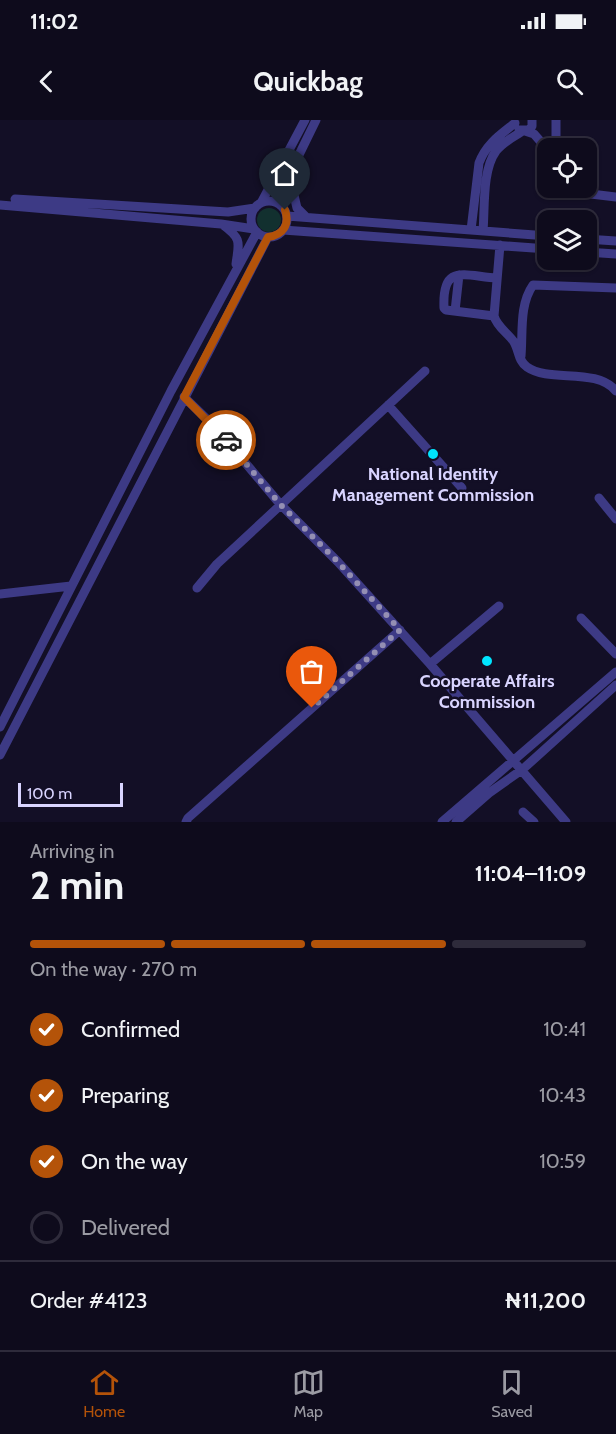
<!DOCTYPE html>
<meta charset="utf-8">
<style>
:root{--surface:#0e0b1c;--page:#171425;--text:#f1f3f6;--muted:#9b9ba3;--line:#2e2b3b;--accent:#b45309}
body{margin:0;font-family:Cabin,sans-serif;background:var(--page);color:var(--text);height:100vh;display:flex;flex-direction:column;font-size:22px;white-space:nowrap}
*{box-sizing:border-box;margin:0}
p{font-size:20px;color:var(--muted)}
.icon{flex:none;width:33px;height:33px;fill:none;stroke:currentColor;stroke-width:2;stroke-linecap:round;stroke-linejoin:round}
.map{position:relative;height:702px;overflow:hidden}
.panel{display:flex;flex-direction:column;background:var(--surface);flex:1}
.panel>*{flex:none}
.fabs{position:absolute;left:537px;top:18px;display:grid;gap:12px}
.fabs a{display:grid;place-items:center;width:60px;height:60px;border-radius:12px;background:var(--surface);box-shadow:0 2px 4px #0004,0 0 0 2px var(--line);font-size:30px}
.scale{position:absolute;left:18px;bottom:15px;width:105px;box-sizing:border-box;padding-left:6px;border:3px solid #d9d4ff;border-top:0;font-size:16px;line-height:21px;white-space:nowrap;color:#d9d4ff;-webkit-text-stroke:4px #130f26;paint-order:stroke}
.pin{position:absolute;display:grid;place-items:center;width:51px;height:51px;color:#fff;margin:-62px -26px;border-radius:50% 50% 50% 0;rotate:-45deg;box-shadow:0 0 6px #0007}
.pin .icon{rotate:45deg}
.courier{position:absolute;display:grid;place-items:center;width:60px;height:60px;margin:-30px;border:4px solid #b45309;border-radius:50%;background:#fff;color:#222;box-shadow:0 2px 8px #0007}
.summary em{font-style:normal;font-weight:800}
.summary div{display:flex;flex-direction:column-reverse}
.summary{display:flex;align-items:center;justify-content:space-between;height:102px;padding:0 30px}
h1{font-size:39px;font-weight:800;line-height:45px}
.bar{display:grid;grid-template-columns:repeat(4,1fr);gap:9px 6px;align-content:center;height:72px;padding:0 30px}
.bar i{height:8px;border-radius:4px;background:var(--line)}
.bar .current{background:var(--accent)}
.bar p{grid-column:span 4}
.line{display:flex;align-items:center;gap:15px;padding:0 30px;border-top:2px solid var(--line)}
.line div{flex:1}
ol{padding:0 30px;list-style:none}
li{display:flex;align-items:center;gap:18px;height:66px}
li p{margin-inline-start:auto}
li .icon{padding:6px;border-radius:50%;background:var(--accent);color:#fff;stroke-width:4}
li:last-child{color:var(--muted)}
li i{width:33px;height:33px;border:3px solid var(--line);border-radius:50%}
.status{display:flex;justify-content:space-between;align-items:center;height:42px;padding:0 30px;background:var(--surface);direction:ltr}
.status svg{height:16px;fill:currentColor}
header{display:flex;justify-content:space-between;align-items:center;height:78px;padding:0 30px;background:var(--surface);font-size:27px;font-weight:800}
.tab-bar{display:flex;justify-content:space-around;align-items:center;height:84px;border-top:2px solid var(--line);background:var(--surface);font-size:16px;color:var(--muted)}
.tab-bar a{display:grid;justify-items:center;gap:3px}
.tab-bar .current{color:var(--accent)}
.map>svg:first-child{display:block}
.green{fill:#12302f}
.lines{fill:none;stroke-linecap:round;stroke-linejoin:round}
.minor{stroke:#3d3a85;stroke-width:9}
.done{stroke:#948fb3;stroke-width:6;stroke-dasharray:0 10.8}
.route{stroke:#b45309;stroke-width:8}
.poi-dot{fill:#00e5ff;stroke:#130f26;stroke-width:2}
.labels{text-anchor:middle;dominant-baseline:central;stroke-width:5;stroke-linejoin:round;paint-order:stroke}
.poi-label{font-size:18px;font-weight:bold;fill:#d9d4ff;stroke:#130f26}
</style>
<div class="status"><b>11:02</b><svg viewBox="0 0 49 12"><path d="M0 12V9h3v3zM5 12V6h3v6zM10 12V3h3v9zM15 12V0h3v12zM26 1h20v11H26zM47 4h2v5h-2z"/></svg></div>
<header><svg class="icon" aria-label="back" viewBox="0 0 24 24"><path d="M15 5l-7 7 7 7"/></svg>Quickbag<svg class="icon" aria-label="search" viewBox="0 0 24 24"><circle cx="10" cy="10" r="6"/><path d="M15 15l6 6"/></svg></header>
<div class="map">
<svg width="616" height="702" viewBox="0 0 616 702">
<rect width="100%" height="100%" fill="#130f26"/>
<path class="green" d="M257 100a12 12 0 1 1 24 0a12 12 0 1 1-24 0Z"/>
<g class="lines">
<path class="minor" d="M 519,10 L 529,10 L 532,6 L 532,0
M 525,11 L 534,14 L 548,30
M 556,17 L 556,0
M 289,54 L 297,88 L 306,97
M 580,68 L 591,74 L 616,77
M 15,79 L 228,92 L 255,88
M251 99a18 18 0 1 1 36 0a18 18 0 1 1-36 0Z
M 276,82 L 316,0
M 261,83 L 305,0
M 0,85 L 221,104 L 254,109
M 287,96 L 548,116
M 223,105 C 242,119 239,122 236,144
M 283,110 L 548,129
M 471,110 L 479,43 C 486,24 500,15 515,3
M 483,111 C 485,88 482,50 496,31 C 503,22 513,17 523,11
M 586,119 L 616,121
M 500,125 L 494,196 C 497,207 508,213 514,222 C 519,230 518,241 527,247 C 550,263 596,247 616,271
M 586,132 L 616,134
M 455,191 L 459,155
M 494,196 L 446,190 L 444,188 C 442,143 464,156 497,158
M 521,236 C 523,213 519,185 533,165 L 616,168
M 184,277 L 216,308 L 280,384 L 338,442 L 430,544 L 566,702
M 388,285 L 462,368
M 599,378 L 616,399
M 197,468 L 217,444 L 425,251
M 0,474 L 71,466
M 581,498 L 616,534
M 430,544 L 499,486
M 0,607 L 171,271 L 257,112
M 0,635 L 268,117
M 523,692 L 534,702
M 186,702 L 188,698 L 400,510
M 442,702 L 616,552
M 456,702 L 489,673 L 523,649 L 616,565"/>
</g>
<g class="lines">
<path class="done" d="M 226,320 L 280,384 L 338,442 L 400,510 L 312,588"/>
<path class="route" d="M 226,320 L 184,277 L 268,117 C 283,115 290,105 285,90"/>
</g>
<g class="poi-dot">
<circle cx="433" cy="334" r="6"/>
<circle cx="487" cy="541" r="6"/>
</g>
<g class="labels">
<g class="poi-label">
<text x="433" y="354">National Identity<tspan x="433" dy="21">Management Commission</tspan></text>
<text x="487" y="561">Cooperate Affairs<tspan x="487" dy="21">Commission</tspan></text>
</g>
</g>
</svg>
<div class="fabs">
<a><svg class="icon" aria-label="locate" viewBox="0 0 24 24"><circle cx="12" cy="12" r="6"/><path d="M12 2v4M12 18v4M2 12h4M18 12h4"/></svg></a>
<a><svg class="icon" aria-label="layers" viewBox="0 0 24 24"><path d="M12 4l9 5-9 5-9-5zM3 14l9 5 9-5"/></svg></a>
</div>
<div class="scale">100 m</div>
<div class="pin" style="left:312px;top:588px;background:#ea580c"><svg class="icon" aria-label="bag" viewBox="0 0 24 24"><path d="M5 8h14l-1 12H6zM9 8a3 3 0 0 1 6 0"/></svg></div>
<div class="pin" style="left:285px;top:90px;background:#1f2937"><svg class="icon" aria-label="home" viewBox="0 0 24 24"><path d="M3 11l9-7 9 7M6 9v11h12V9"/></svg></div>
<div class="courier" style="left:226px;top:320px"><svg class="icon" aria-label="car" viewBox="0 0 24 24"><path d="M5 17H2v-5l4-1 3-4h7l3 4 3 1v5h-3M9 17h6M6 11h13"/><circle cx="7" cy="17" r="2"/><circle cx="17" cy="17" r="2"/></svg></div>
</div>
<section class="panel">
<div class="summary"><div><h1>2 min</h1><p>Arriving in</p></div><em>11:04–11:09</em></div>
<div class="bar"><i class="current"></i><i class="current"></i><i class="current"></i><i></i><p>On the way · 270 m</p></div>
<ol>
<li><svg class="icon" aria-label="check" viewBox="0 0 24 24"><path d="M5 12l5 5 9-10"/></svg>Confirmed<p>10:41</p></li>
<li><svg class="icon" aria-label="check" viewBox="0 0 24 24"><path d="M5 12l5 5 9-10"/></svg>Preparing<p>10:43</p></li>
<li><svg class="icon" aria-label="check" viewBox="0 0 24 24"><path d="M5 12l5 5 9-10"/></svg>On the way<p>10:59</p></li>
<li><i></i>Delivered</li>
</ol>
<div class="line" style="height:78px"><div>Order #4123</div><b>₦11,200</b></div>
</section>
<nav class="tab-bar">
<a class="current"><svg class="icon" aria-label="home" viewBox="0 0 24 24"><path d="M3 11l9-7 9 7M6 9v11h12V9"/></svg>Home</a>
<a><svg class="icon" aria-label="map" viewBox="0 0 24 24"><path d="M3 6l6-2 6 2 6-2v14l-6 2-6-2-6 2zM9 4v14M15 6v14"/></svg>Map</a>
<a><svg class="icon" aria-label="saved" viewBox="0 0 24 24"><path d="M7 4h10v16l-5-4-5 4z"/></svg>Saved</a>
</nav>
